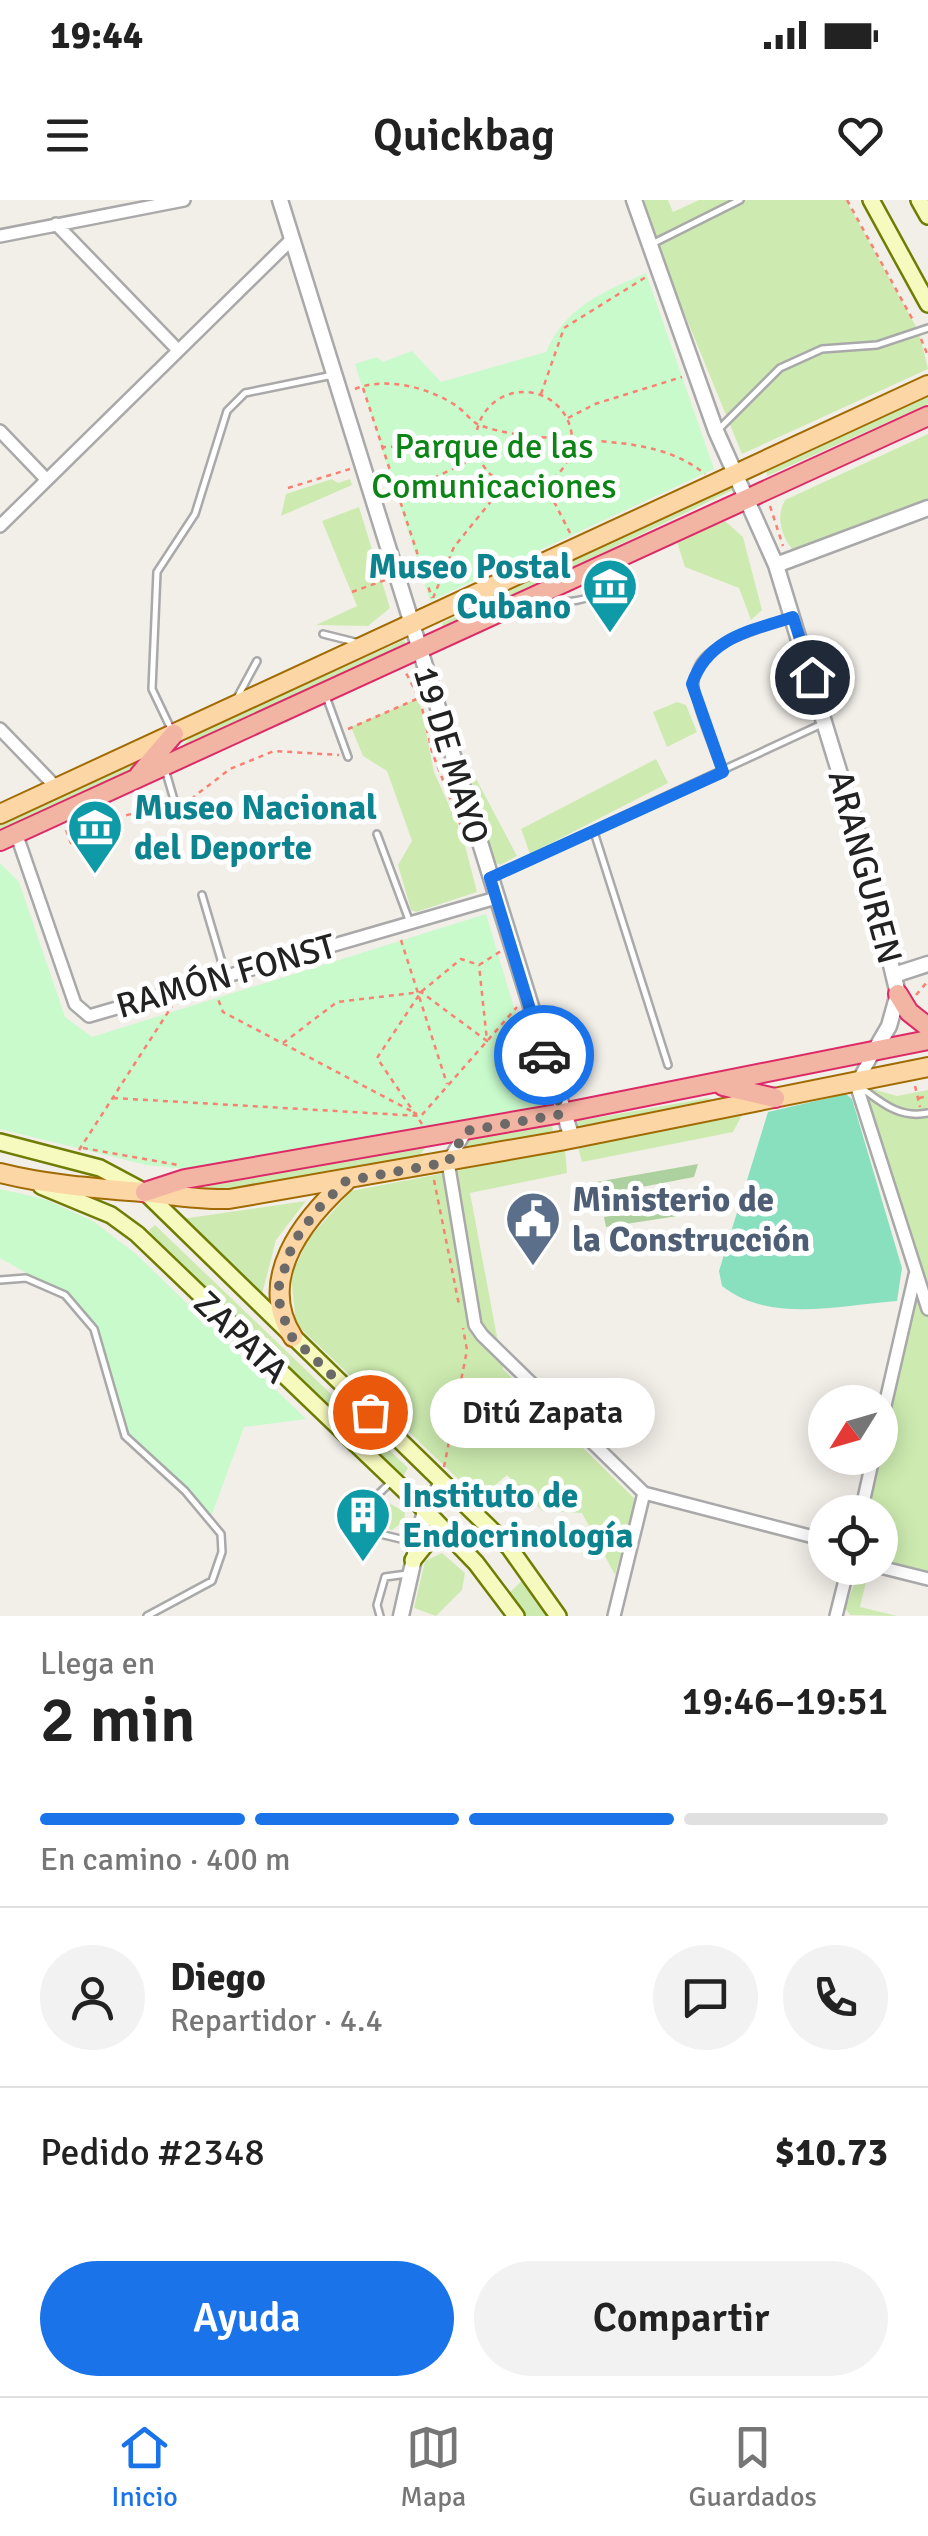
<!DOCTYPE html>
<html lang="es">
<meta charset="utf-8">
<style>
:root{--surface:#fff;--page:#f2f2f2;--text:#222;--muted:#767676;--line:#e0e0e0;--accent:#1a73e8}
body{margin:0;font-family:Signika,sans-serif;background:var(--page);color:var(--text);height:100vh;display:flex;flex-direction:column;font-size:38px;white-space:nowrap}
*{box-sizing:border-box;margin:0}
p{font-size:32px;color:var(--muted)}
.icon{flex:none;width:55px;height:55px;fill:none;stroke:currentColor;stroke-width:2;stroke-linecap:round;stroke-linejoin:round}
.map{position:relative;height:1416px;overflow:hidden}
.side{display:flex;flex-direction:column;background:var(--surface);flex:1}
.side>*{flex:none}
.needle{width:65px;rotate:233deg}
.fabs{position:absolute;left:808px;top:1185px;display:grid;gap:20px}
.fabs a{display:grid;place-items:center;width:90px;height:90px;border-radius:50%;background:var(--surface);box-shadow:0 5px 25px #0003;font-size:50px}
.pin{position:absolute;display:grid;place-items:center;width:85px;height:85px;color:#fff;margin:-42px;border:5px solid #fff;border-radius:50%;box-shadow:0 2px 10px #0007}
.courier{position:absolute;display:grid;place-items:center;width:100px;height:100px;margin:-50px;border:8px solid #1a73e8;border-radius:50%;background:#fff;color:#222;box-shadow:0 2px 12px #0007}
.bubble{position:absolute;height:70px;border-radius:35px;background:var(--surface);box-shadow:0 5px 25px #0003;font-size:32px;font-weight:600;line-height:70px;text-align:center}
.summary em{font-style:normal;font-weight:600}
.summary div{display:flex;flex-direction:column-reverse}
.summary{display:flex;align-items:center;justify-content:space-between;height:170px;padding:0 40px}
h1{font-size:65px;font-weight:600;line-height:75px}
.bar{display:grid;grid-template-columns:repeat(4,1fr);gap:15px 10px;align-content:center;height:120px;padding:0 40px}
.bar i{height:12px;border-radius:8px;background:var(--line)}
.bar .selected{background:var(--accent)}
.bar p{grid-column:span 4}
.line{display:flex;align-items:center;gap:25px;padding:0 40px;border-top:2px solid var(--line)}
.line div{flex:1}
.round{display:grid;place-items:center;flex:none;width:105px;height:105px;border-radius:52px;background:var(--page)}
.cta{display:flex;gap:20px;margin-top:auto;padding:20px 40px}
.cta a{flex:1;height:115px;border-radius:60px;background:var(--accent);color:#fff;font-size:40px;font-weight:600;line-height:115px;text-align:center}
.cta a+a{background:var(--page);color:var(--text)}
.status{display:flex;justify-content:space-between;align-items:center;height:70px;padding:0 50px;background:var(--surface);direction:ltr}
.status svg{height:28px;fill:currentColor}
header{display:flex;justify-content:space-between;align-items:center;height:130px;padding:0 40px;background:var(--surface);font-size:45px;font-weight:600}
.menu{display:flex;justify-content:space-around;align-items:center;height:140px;border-top:2px solid var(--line);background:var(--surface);font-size:28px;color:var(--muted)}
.menu a{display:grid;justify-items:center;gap:5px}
.menu .selected{color:var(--accent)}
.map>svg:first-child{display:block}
.grass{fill:#cdebb0}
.forest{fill:#add19e}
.park{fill:#c8facc}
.pitch{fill:#88e0be}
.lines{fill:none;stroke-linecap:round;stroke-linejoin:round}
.service-casing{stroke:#a9a9a9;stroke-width:10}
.minor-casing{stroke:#a9a9a9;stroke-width:16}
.tertiary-casing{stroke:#a9a9a9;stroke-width:19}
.secondary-casing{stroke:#707d05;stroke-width:20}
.primary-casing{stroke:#a06b00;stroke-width:22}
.trunk-casing{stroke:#dc2a67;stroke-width:22}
.path{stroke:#fa8072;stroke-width:2.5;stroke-dasharray:5 5;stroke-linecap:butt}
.service{stroke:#fff;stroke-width:5}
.minor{stroke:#fff;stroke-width:11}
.tertiary{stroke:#fff;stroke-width:14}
.secondary{stroke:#f7fabf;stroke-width:15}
.primary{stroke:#fcd6a4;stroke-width:18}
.trunk{stroke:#f2b4a3;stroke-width:18}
.done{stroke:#6b6a68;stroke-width:10;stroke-dasharray:0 18}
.route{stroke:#1a73e8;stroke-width:12}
.labels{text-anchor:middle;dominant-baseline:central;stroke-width:10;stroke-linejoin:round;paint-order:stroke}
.park-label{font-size:35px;fill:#0c8416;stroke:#fff}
.culture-label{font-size:35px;font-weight:bold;fill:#0d838f;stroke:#fff;text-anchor:start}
.street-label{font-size:35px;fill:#222;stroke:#fff}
.service-label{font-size:35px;font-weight:bold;fill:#4e5e75;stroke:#fff;text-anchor:start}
</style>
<div class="status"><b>19:44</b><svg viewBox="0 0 49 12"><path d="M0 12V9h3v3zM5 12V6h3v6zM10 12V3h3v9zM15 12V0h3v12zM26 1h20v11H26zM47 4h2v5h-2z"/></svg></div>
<header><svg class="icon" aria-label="menu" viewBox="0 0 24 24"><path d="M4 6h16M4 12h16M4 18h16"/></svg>Quickbag<svg class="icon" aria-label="heart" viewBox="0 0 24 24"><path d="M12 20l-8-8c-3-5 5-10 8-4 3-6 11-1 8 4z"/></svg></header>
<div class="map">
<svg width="928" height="1416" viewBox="0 0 928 1416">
<rect width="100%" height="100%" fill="#f2efe9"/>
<path class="grass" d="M 644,0 L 668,0 L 673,12 L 699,0 L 846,0 L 919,132 L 928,169 L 742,254 L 667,71 Z
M 928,194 L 928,204 L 767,276 L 766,269 Z
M 928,234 L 928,304 L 795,352 C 782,339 775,317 785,300 Z
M 332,279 L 338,283 L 350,279 L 352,285 L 281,316 L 286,294 Z
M 733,284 L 733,290 L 444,429 L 442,423 Z
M 359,307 L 390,408 L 368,426 L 316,425 L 357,406 L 322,321 Z
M 725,321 L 743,337 L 762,410 L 751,420 L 739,388 L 685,367 L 677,342 Z
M 404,440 L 406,446 L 177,551 L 193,535 Z
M 419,498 L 434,572 L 462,634 L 477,692 L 416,712 L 411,710 L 398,665 L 412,641 L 387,571 L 363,556 L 351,527 Z
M 677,502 L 686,505 L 697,532 L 667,547 L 653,512 Z
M 147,554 L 131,569 L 0,631 L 0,622 Z
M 656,559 L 668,583 L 530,654 L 521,629 Z
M 472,571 L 517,656 L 500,665 L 490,659 L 463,575 Z
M 856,884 L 897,896 L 928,890 L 928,1379 L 880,1367 L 880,1312 L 859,1312 L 870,1258 L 880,1258 C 880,1195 889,1129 916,1071 Z
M 708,898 L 721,902 L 574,927 L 578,921 Z
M 742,915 L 733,932 L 582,962 L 578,947 Z
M 552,924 L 553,932 L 465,947 L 471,938 Z
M 427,945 L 420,955 C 340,971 259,989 178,992 Z
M 565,950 L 567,973 L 470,993 L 503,1169 L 636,1300 L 615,1375 L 582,1313 L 542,1311 L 507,1275 L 479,1299 L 296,1124 L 291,1076 L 309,1038 L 351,991 Z
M 306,1001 L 276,1040 L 262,1094 L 181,1019 Z
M 155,1025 L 408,1268 L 401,1280 L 160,1050 L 149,1030 Z
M 387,1302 L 405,1312 L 404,1321 L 392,1330 L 369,1320 Z
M 442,1353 L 465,1373 L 462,1390 L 436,1416 L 414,1408 L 425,1361 Z
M 859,1372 L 868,1373 L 860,1407 L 897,1416 L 850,1415 L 845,1408 Z
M 525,1378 L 551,1416 L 524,1416 L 508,1394 Z"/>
<path class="forest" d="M 698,964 L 694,977 L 600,995 L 596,982 Z
M 682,1005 L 678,1016 L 606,1027 L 604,1017 Z"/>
<path class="park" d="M 646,73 L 714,269 L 430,401 L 355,164 L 377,157 L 383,162 L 412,151 L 441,182 L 546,152 C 565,107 603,92 646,73 Z
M 0,663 L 19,682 L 65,817 L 92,837 L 486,714 L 543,905 L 195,970 L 146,965 L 0,929 Z
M 0,989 L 44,999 L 93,1021 L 136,1054 L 306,1219 L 244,1227 L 211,1317 L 125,1236 L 94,1129 L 65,1095 L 0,1058 Z"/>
<path class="pitch" d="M 846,894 L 852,899 L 902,1068 L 897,1101 C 839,1105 771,1124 722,1086 L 719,1071 L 768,912 Z"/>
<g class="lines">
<g class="service-casing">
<path id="service" d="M 652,44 L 740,0
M 719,229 L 780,168 L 822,149 L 877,145 L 928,128
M 540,400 C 577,406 610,398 623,360
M 323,434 L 355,442
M 237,498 L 257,461
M 327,499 L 348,557
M 172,531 L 152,489 L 157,372 L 195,314 L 227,211 L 245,193 L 333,175
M 165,569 L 177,610
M 723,572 C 679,463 676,456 790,418
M 594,632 L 668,865
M 377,634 L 409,720
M 492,677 L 822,524
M 202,695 L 225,773
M 859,886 C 881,902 899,919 928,913
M 0,1080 L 26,1078 L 65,1095 L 94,1129 L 125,1236 L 185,1291 L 221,1334 L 222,1352 L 212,1381 L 147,1416
M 390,1283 L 371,1301 L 359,1322 L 380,1334 L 413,1342
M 380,1416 L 377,1405 L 385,1377 L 407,1374"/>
</g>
<g class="minor-casing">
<path id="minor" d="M 56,24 L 177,149
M 0,36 L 184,0
M 0,231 L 47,280
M 0,326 L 292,39
M 0,529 L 56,587
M 16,633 L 75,804 L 89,816 L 496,698
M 874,852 L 856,884 L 928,1109
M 466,931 L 448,962 L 475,1125 L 482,1135 L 644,1293 L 825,1340
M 880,1227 L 915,1075
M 861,1312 L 873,1258
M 880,1367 L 928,1379
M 614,1416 L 644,1293
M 836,1416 L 848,1368"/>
</g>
<g class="tertiary-casing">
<path id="tertiary" d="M 280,0 L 572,938
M 634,0 L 716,231 L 776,365 L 865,656 L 898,794 L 889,826 L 874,852
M 776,365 L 928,308
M 894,775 L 928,764
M 401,1416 L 425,1310 L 442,1283"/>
</g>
<g class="secondary-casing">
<path id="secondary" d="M 871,0 L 928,104
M 919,0 L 928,16
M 0,942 L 100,968 L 145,992 L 509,1347 L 558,1416
M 41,986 L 111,1015 L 137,1034 L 425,1310 L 476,1363 L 516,1416
M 413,1360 L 430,1339 L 453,1340"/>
</g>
<g class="primary-casing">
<path id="primary" d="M 0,614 L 928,185
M 0,973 C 48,985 94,988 142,992 C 172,995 198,1000 229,999 L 560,941 L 928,867
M 293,1137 C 256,1079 303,1020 346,981"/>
</g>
<g class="trunk-casing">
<path id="trunk" d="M 139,575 L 174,534
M 0,641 L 928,216
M 898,794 L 909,812 L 928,827
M 723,886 L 775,898
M 145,992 L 185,979 L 562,913 L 928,840"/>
</g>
<path class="path" d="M 847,0 L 914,122
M 921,139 L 928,156
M 363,188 L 432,398
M 355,189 C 386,176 431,188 458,207 C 466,213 472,223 482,226 C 553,250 647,226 705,274
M476 240a48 48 0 1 1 96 0a48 48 0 1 1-96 0Z
M 541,194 L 564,128 L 646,77
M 568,218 L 595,204 L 682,177
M 381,247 L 445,246 L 475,237
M 545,284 L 571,335
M 288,288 L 350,269
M 389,300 L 479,256
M 770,306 L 783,346
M 352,392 L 385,380
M 433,398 L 454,347 L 505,284
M 420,499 L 432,552 L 462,629
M 348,529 L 419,498 L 405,471
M 183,605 L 230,569 L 274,551 L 339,555
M 66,630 L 72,646 C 95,622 132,610 166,610
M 401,740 L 447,884
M 215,791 L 223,812 L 417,914
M 916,795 L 928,781
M 283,843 L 337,802 L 421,792 L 487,841 L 479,765
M 915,886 L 920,907
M 113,898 L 421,916 L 517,807
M 919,898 L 928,896
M 422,924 L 377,858 L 421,792 L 461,759 L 479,765 L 501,751
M 83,948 L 178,965
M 79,950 L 172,806
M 434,980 L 459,1105
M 444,1267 L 467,1150 L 463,1128"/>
<use href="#service" class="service"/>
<use href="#minor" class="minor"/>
<use href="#tertiary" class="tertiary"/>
<use href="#secondary" class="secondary"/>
<use href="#primary" class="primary"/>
<use href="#trunk" class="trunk"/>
</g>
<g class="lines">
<path class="done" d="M 370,1212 L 292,1137 L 280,1109 L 279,1086 L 293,1043 L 316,1011 L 346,981 L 448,962 L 466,931 L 562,914 L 544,855"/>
<path class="route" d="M 544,855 L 490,678 L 723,572 L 692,484 C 708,437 751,431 793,417 L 812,477"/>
</g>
<defs>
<g id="museum-pin" transform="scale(2.875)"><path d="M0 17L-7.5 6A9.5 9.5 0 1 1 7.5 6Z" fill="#0f9aa8" stroke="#fff"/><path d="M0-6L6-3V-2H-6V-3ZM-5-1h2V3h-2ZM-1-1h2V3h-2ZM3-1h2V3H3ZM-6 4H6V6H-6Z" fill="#fff"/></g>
<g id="civic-pin" transform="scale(2.875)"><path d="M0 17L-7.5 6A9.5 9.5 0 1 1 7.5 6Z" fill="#5c6f8a" stroke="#fff"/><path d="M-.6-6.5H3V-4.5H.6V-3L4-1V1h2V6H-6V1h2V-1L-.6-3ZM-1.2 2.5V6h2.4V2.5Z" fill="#fff"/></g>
<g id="building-pin" transform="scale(2.875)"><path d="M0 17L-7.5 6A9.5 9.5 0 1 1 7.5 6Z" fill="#0f9aa8" stroke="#fff"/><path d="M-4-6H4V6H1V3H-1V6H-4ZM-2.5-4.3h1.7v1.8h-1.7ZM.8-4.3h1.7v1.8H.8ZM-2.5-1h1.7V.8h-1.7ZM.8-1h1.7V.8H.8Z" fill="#fff"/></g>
</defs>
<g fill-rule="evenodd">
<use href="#museum-pin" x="610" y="386"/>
<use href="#museum-pin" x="95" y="627"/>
<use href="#civic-pin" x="533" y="1019"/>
<use href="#building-pin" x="363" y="1315"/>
</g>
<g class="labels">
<g class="park-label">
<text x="494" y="246">Parque de las<tspan x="494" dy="40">Comunicaciones</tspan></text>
</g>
<g class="culture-label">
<text x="571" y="366" text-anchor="end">Museo Postal<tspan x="571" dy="40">Cubano</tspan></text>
<text x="134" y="607">Museo Nacional<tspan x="134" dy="40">del Deporte</tspan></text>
<text x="402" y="1295">Instituto de<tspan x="402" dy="40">Endocrinología</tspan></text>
</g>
<g class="street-label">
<text transform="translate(451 555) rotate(73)">19 DE MAYO</text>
<text transform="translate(865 667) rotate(75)">ARANGUREN</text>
<text transform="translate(226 776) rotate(-16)">RAMÓN FONST</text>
<text transform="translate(241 1137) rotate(44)">ZAPATA</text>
</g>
<g class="service-label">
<text x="572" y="999">Ministerio de<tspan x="572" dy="40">la Construcción</tspan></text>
</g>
</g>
</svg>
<div class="fabs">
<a><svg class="needle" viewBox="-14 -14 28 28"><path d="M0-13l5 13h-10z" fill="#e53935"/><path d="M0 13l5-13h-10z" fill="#767676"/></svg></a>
<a><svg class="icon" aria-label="locate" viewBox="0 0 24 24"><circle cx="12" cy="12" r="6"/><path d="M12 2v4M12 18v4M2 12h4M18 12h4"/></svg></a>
</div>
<div class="pin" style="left:370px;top:1212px;background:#ea580c"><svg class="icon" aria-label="bag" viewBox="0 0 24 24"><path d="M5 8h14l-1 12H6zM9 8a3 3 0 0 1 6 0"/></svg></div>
<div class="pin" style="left:812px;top:477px;background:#1f2937"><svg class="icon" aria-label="home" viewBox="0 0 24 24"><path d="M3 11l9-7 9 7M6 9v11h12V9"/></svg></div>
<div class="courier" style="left:544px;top:855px"><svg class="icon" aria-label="car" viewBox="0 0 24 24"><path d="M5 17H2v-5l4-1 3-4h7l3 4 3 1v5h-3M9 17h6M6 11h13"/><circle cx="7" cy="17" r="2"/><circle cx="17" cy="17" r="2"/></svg></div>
<div class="bubble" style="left:430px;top:1178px;width:225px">Ditú Zapata</div>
</div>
<section class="side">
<div class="summary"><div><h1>2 min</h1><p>Llega en</p></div><em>19:46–19:51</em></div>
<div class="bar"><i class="selected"></i><i class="selected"></i><i class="selected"></i><i></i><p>En camino · 400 m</p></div>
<div class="line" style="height:180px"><a class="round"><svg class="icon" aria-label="person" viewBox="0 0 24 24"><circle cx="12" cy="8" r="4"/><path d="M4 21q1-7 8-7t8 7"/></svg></a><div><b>Diego</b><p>Repartidor · 4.4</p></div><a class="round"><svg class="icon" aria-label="chat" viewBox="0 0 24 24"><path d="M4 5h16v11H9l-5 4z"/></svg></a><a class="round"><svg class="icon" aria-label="phone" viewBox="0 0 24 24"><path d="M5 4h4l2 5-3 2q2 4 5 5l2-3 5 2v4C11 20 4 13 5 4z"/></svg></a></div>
<div class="line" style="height:130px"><div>Pedido #2348</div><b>$10.73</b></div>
<div class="cta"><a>Ayuda</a><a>Compartir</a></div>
</section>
<nav class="menu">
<a class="selected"><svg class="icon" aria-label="home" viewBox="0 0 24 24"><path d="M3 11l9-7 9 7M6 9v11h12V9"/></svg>Inicio</a>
<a><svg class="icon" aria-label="map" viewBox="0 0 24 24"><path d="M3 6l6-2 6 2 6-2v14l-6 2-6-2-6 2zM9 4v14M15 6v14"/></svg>Mapa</a>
<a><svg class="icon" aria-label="saved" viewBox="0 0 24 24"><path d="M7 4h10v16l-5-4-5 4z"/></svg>Guardados</a>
</nav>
